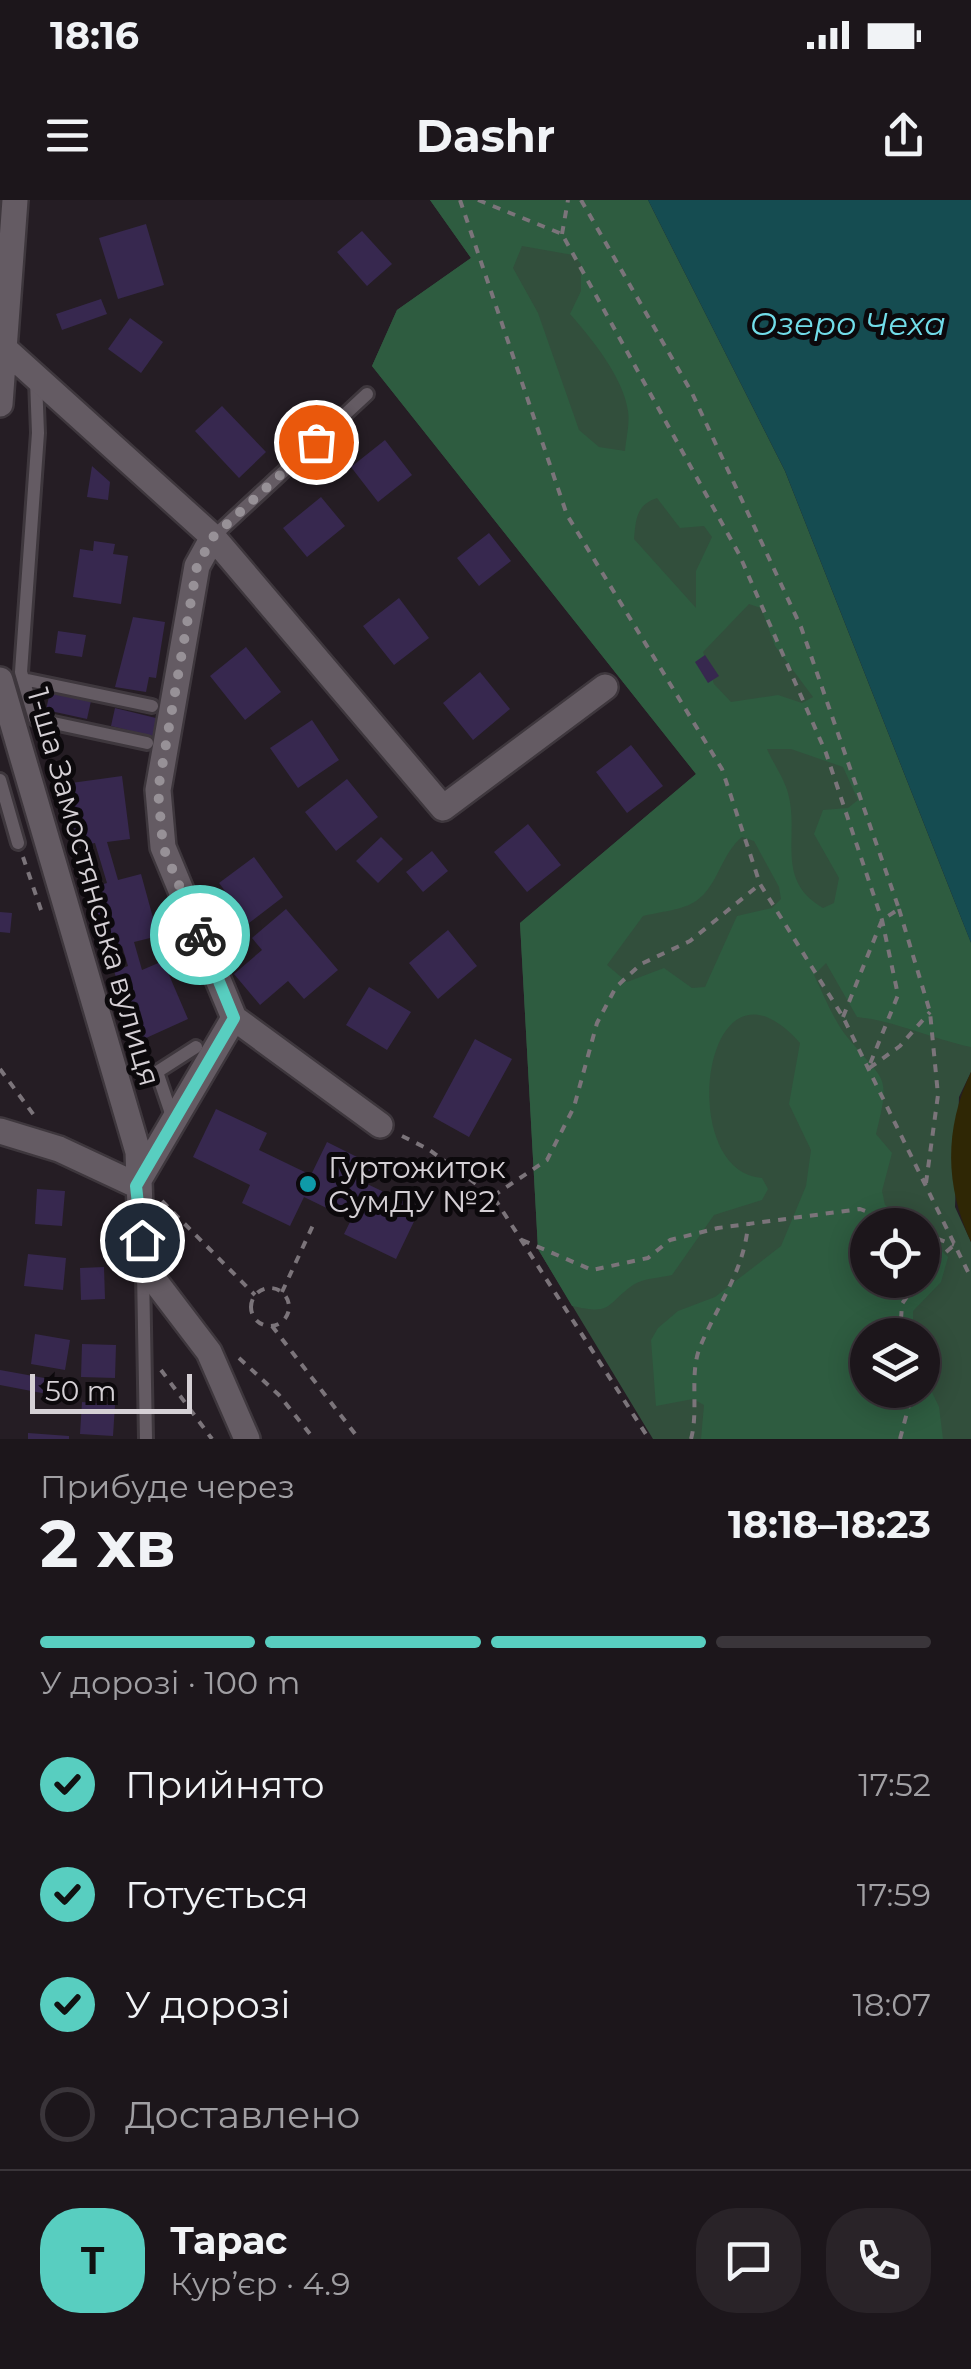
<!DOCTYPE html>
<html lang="uk">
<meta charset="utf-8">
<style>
:root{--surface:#1c161b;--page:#292328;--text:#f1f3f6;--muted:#a09fa3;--line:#3a353a;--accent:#58cec0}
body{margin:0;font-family:Montserrat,sans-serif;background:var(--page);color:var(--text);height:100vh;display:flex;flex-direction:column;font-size:38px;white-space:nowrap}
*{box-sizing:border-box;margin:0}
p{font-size:32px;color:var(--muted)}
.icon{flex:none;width:55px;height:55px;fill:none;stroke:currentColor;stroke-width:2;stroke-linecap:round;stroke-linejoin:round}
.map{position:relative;height:1239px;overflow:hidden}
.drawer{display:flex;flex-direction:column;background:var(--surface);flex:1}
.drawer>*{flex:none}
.fabs{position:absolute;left:850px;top:1008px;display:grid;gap:20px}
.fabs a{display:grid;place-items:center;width:90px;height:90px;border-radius:50%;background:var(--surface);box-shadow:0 5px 25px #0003,0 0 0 2px var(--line);font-size:50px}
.scale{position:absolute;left:30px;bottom:25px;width:162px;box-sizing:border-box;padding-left:10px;border:5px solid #d5d0d5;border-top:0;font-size:28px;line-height:35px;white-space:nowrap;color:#d5d0d5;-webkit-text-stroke:8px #0c090c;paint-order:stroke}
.pin{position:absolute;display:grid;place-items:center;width:85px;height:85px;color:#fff;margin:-42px;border:5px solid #fff;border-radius:50%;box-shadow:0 2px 10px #0007}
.courier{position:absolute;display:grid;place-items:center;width:100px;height:100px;margin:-50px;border:8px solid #58cec0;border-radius:50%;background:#fff;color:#222;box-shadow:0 2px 12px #0007}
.overview em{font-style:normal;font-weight:700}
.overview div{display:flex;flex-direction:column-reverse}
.overview{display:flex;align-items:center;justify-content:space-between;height:170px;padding:0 40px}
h1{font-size:65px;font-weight:700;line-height:75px}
.bar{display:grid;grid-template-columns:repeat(4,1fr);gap:15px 10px;align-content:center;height:120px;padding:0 40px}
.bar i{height:12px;border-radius:8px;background:var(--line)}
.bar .current{background:var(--accent)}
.bar p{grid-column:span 4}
.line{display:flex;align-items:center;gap:25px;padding:0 40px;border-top:2px solid var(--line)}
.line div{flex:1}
.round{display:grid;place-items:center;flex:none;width:105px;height:105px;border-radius:40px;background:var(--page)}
ol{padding:0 40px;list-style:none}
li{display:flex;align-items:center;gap:30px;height:110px}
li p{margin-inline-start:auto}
li .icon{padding:10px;border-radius:50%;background:var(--accent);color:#111;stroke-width:4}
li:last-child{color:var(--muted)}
li i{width:55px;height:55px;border:5px solid var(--line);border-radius:50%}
.status{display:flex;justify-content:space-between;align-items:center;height:70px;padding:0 50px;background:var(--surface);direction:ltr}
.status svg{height:28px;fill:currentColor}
header{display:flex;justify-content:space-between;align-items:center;height:130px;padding:0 40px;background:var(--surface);font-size:45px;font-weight:700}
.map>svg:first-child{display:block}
.green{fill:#324f3c;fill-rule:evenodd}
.forest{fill:#2e5c40;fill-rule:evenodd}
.sand{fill:#2f2705}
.water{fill:#154c51}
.building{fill:#37284f}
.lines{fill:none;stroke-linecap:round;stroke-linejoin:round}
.lane-casing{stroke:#3e373d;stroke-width:18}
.street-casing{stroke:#3e373d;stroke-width:30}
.path{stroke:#7b747a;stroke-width:4;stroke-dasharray:8 8;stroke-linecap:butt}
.lane{stroke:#645b63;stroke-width:12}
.street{stroke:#645b63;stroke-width:25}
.done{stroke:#979197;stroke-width:10;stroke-dasharray:0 18}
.route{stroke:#58cec0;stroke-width:12}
.culture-dot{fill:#0f9aa8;stroke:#0c090c;stroke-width:4}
.labels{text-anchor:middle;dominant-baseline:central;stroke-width:10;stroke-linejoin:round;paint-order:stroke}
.street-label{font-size:30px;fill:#d5d0d5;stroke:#0c090c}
.poi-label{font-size:30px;fill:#d5d0d5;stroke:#0c090c;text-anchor:start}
.water-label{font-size:32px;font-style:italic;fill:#72dde9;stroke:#0c090c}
</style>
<div class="status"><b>18:16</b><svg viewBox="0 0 49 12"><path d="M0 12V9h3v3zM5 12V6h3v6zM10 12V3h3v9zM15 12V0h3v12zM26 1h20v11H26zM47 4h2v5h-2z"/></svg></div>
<header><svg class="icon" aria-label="menu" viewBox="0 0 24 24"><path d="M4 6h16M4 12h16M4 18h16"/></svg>Dashr<svg class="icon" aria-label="share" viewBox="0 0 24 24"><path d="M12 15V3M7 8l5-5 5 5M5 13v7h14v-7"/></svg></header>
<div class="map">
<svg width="971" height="1239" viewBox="0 0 971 1239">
<rect width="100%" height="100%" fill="#251d24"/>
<path class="green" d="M 430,0 L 648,0 L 932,648 L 971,743 L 971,872 L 959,897 L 955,1007 L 971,1042 L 971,1239 L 653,1239 L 538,1049 L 520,723 L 696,574 L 372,166 L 397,110 L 471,58 ZM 868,1025 L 922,1025 L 922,1080 L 868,1080 ZM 868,1135 L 922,1135 L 922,1190 L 868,1190 Z"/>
<path class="forest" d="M 430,0 L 648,0 L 785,271 L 971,743 L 971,847 C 932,839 896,821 857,817 L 826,763 L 814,775 C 824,795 833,820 848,838 C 885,883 891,873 876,934 L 892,953 L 882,991 L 885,1005 L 914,1025 L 868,1025 L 868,1080 L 922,1080 L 923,1033 L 948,1057 L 941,1082 L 913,1111 L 913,1135 L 868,1135 L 868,1190 L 922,1190 L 923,1173 L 939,1207 L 943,1239 L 701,1239 L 704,1205 L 693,1199 L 656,1206 L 651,1140 L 658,1128 L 678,1111 L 715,1097 L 781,1046 L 806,986 L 811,950 L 789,904 L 800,843 C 704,734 673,972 762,978 L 768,989 L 762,1000 L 714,1015 L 672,1075 C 660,1078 643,1078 633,1085 C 604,1106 613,1115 572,1106 L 538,1049 L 520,723 L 696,574 L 372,166 L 397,110 L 471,58 ZM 522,46 L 573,55 L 581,64 L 581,91 L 570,114 C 592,139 623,177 628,211 C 630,223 626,239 625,251 L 599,247 L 579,230 L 538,113 L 513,68 ZM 657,298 L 680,328 L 704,326 L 712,337 L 696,371 L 696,408 L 634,339 C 636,319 636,305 657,298 ZM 749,404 L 761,408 L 775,446 L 813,497 L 802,503 L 778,495 L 731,502 L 714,484 L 703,452 ZM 767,549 L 791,549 L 843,567 L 858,600 L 848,608 L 823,610 L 814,634 L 839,678 L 834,703 L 823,708 C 774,680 800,636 788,593 C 784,578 773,563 767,549 ZM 742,637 L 754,641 L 779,687 L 781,699 L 772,708 L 737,716 L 705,787 L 692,788 L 664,768 L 627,782 L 607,765 L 643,716 C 659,712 683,710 696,701 C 718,686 721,654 742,637 Z"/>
<path class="sand" d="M 971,872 L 971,1042 C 945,986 944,929 971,872 Z"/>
<path class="water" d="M 648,0 L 971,0 L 971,743 L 785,271 Z"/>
<path class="building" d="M 146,24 L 164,85 L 118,99 L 99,38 Z
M 362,31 L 392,64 L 367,86 L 337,52 Z
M 101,99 L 107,114 L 62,130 L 56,114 Z
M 130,118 L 163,142 L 141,173 L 108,149 Z
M 222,206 L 266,252 L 239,278 L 195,231 Z
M 385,240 L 412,275 L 378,302 L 351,267 Z
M 92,266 L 110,282 L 108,300 L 87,297 Z
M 321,297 L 345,326 L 307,357 L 283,328 Z
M 489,333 L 511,361 L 479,386 L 457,358 Z
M 94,341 L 115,344 L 113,354 L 128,356 L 121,404 L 73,397 L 80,349 L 93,351 Z
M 399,398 L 429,438 L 394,465 L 363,426 Z
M 133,417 L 165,422 L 156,478 L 149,477 L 146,492 L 115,487 Z
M 58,431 L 86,435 L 82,457 L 55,453 Z
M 246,447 L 281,492 L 245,520 L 210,476 Z
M 705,455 L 719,476 L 708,483 L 695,462 Z
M 480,472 L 510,509 L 473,540 L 443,503 Z
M 50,492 L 91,501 L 87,519 L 46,510 Z
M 115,508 L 160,519 L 156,537 L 111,526 Z
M 312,520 L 339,560 L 298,588 L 270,548 Z
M 631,545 L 663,586 L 627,613 L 596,572 Z
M 122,576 L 130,639 L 107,642 L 118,680 L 141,674 L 158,736 L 134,742 L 142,770 L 163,761 L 188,819 L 135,843 L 109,784 L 117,780 L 114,771 L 128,766 L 122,746 L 102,751 L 85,689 L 107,683 L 95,643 L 73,647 L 64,584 Z
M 347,579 L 378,617 L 336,651 L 305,612 Z
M 528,624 L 561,665 L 527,692 L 494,652 Z
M 381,637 L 403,659 L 378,683 L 356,661 Z
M 432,651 L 448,671 L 423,692 L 406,672 Z
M 254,657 L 283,697 L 249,723 L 219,683 Z
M 286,709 L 338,770 L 304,799 L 288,781 L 260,805 L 234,774 L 262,750 L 252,738 Z
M 0,712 L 12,713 L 10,733 L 0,732 Z
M 448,730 L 477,766 L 438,799 L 409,763 Z
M 369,787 L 411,812 L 387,850 L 346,825 Z
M 475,839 L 512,859 L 469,937 L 433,917 Z
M 216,909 L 267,933 L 259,950 L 311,975 L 327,942 L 373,965 L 365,983 L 420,1009 L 396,1059 L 344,1034 L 351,1020 L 304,997 L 290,1026 L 242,1003 L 250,985 L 193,957 Z
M 37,989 L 65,991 L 62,1026 L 35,1024 Z
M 28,1054 L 66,1058 L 63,1090 L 24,1086 Z
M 104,1067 L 105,1099 L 81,1100 L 80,1068 Z
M 35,1134 L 70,1140 L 65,1170 L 31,1164 Z
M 82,1144 L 116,1145 L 115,1178 L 81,1177 Z
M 0,1170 L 50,1179 L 47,1194 L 0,1185 Z
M 82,1202 L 115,1205 L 113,1236 L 80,1234 Z
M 28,1233 L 69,1236 L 69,1239 L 28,1239 Z"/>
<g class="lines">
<g class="lane-casing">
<path id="lane" d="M 36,180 L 38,233 L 21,472 L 35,519 L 147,543
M 213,337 L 367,194
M 23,479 L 152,506
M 0,580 L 18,643
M 174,922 L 157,872 L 196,847
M 143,1071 L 146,1239"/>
</g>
<g class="street-casing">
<path id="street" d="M 6,150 L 213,337 L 443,608 L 605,487
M 0,204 L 15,0
M 213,337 L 197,366 L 158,590 L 163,647 L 234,818 L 380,925
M 0,480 L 138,952 L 142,1064 L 209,1152 L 247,1239
M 0,931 L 59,949 L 136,985 L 234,818"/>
</g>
<path class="path" d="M 460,0 L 567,315 L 722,569 L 760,684 L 843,817 L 971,1078
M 478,0 L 562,34 L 739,354 L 826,553 L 882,720 L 898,795 L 868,869 L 900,846 L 930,812
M 581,0 L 692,193 L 801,427 L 899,709 L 882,720 L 843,817
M 562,34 L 568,0
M 23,657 L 41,710
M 899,709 L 930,812 L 938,895 L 926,983
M 0,869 L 36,918
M 402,936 L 428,949 L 493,996 L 649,1239
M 493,996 L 547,960 L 574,907 L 597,823 L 616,787 L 641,764 L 690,741 L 759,685
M 162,1001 L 255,1095
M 922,1033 L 954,1045
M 522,1040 L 592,1070 L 648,1058 L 670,1040 L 718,1028 L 860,1009 L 903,1025
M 922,1073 L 954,1045
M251 1107a19 19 0 1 1 38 0a19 19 0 1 1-38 0Z
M 282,1092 L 315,1021
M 272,1126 L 359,1239
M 900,1135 L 902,1104 L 918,1080
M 239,1158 L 279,1195 L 314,1239
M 161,1170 L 212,1239
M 691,1239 C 699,1210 689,1174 700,1147 C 717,1106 744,1071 748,1025
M 900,1239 L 913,1190"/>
<use href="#lane" class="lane"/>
<use href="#street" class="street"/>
</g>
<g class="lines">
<path class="done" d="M 200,735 L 163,647 L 158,590 L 197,366 L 213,337 L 316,242"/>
<path class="route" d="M 142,1040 L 136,986 L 234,818 L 200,735"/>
</g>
<circle class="culture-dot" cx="308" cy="984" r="10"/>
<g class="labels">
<g class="street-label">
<text transform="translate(94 687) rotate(74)">1-ша Замостянська вулиця</text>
</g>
<g class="poi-label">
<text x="328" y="967">Гуртожиток<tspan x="328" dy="34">СумДУ №2</tspan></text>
</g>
<g class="water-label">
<text x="848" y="123">Озеро Чеха</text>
</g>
</g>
</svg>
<div class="fabs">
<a><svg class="icon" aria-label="locate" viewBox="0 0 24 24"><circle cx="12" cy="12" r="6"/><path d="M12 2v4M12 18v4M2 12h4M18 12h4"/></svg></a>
<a><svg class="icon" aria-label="layers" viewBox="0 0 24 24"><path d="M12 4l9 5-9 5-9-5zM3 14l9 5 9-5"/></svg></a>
</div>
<div class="scale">50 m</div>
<div class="pin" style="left:316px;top:242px;background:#ea580c"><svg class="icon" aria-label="bag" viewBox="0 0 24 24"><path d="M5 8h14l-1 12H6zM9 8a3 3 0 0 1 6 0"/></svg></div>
<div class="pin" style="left:142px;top:1040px;background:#1f2937"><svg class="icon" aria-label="home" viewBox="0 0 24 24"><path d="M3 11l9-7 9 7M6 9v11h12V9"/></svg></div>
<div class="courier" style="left:200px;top:735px"><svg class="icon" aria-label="bike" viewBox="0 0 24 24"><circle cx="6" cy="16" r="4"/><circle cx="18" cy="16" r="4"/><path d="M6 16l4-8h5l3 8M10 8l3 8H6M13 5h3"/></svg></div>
</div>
<section class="drawer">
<div class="overview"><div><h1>2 хв</h1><p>Прибуде через</p></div><em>18:18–18:23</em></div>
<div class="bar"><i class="current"></i><i class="current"></i><i class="current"></i><i></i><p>У дорозі · 100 m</p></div>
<ol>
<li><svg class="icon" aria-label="check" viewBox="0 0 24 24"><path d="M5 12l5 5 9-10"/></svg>Прийнято<p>17:52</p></li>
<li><svg class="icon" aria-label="check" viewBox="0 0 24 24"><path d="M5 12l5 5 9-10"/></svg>Готується<p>17:59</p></li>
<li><svg class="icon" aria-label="check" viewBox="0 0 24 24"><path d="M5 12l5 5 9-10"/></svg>У дорозі<p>18:07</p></li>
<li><i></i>Доставлено</li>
</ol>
<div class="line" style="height:180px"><b class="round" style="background:var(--accent);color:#111">Т</b><div><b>Тарас</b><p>Кур’єр · 4.9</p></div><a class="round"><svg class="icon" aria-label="chat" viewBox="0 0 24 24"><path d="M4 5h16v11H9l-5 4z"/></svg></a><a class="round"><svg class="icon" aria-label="phone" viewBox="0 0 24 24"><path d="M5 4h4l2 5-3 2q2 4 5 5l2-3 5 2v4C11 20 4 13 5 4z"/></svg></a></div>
</section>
